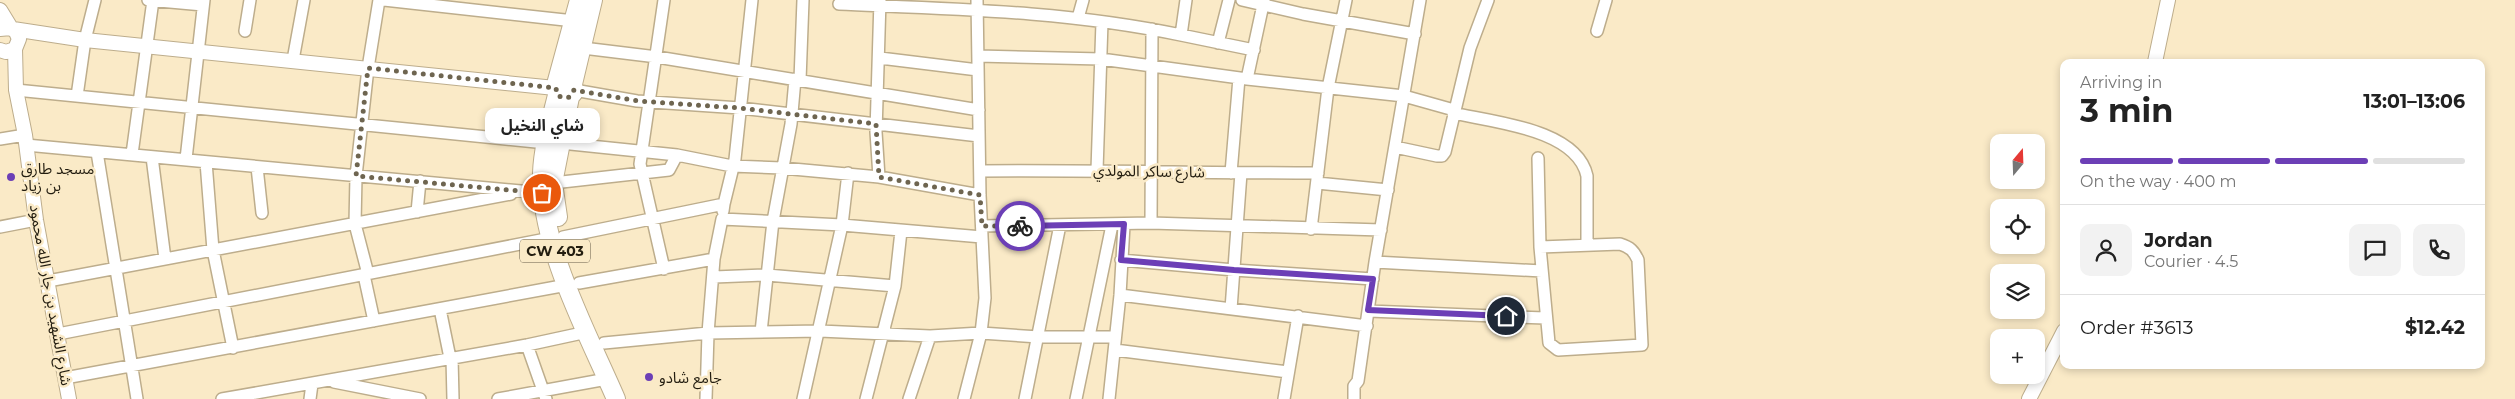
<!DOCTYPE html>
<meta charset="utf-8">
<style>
:root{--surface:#fff;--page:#f2f2f2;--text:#222;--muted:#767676;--line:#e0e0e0;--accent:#6c3fb6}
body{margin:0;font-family:Montserrat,"Noto Sans Arabic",sans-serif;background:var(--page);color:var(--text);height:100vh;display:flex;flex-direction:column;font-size:19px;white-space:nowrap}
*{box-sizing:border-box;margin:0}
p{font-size:16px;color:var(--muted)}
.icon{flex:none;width:28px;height:28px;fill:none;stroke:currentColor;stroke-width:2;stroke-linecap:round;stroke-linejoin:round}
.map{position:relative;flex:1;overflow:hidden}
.drawer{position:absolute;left:2060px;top:59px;width:425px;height:310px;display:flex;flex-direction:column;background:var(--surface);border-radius:10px;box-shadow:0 2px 8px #0003}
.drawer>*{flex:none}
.needle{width:32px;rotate:19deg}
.tools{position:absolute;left:1990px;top:134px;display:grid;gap:10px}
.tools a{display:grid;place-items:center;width:55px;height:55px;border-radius:10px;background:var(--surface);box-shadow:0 2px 8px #0003;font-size:25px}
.pin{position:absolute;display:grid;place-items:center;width:42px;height:42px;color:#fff;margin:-21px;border:2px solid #fff;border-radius:50%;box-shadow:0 1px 5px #0007}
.courier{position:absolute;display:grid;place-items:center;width:50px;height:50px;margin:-25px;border:4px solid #6c3fb6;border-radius:50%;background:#fff;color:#222;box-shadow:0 1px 6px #0007}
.bubble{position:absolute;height:35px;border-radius:10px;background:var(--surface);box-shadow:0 2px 8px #0003;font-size:16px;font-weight:700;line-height:35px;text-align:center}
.overview em{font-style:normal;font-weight:700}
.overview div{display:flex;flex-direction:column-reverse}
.overview{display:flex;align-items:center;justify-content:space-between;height:85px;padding:0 20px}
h1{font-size:32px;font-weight:700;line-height:38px}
.bar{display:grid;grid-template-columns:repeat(4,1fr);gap:8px 5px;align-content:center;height:60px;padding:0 20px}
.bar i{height:6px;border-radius:4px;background:var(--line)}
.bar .current{background:var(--accent)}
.bar p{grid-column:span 4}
.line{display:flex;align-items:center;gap:12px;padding:0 20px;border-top:1px solid var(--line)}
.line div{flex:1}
.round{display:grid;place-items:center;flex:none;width:52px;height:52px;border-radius:10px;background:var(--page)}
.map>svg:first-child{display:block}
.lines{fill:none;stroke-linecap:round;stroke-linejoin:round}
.minor-casing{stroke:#bdad8c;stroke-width:14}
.tertiary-casing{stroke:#bdad8c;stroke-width:16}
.primary-casing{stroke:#bdad8c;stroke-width:20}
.minor{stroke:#fff;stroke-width:11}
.tertiary{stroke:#fff;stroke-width:14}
.primary{stroke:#fff;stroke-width:18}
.done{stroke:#6e6550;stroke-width:5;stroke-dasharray:0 9}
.route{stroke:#6c3fb6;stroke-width:6}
.poi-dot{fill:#6c3fb6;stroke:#faeac7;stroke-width:2}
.labels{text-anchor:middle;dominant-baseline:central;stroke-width:5;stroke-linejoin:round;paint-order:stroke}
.shield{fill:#faeac7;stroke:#645a47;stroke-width:1}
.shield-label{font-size:14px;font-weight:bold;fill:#231d10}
.poi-label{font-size:15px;fill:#231d10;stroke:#faeac7;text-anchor:start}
.street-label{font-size:15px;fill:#231d10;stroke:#faeac7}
</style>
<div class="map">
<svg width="2515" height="399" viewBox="0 0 2515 399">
<rect width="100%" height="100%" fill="#faeac7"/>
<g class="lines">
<g class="minor-casing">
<path id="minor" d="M 148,0 L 203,5
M 384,0 L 574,21
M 1242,0 L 1303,14 L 1415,34
M 839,4 C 954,9 1068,11 1181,35 L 1186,0
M 1078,18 L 1083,0
M 245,31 L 250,0
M 1597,31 L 1606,0
M 1181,35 L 1254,50
M 1218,43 L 1229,0
M 583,48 L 657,57 L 979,110
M 978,56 L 1101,59 L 1247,79 L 1404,96 L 1454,110
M 880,58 L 978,70
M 293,60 L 304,0
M 1247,79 L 1264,0
M 800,80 L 803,0
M 16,90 L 546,143
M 574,90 L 637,101 L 740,108 L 979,136
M 77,96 L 85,40 L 95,0
M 1453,113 C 1493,122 1577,129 1587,176 L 1587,245
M 0,139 L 25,135
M 561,143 L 677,155 L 732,166 L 782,168 L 879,177 L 980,195
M 26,145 L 542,193
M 1395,147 L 1437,156 L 1442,156 L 1445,152 L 1470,48 L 1488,0
M 97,152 L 137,399
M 132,154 L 153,0
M 152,157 L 165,259
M 1538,158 L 1540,247 L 1549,343 L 1558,350 L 1642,345 L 1638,260 C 1634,251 1630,247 1620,244 L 1540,247
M 186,159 L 204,0
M 206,162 L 213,250 L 233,348
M 257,167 L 262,213
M 1097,170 L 1102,22
M 980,171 C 1092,170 1205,173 1318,173
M 1231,173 L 1239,78
M 879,177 L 876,132 L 880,0
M 553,183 L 669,170 L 677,155
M 1317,183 L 1388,190
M 724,204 L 735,159 L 752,0
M 417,212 L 420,181
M 1151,223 L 1152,29
M 982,226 L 1151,223 L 1381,230
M 0,227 L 36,220
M 1311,229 L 1328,88 L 1346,0
M 563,237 L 724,204 L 723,211
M 1121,260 L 1234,270 L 1373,279
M 1375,262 L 1542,271
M 664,269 L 640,164 L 664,0
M 368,274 L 355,224 L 356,176 L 368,68 L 379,0
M 364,275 L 374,321
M 714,277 L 767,275 L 895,286 L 866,399
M 48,281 L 511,194
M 579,283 L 714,259
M 895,286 L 901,231
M 1120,295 L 1367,326
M 440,309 L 449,353 L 452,358 L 453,399
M 1231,309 L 1241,173
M 1369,311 L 1545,318
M 761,332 L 773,221 L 791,124 L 795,79
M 58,334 L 551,238
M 604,343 L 708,333 L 820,331 L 930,336 L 981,333 L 1039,337 L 1115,337
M 527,345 L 546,399
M 1115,350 L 1288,372
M 65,378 L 567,285
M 334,382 L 420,399
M 222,399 L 527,345 L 587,332
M 310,399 L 312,384
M 498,399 L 607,379
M 706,399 L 708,333 L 714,259 L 722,219 L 842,225 L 982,237
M 803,399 L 842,225 L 848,173
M 909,399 L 930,336
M 964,399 L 981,333 L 985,298 L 980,195 L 977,0
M 1025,399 L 1060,225
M 1076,399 L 1112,225
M 1109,399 L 1120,295 L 1124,225
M 1284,399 L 1298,316
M 1354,399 L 1354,386 L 1358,381 L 1375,262 L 1420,0"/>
</g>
<g class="tertiary-casing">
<path id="tertiary" d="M 0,10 L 11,28
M 0,29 L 11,28 L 16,32 L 19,39 L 15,49 L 6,52 L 0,50
M 13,29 L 85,40 L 555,88
M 15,49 L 16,90 L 25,135 L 36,220 L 69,399
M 2155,62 L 2168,0
M 2029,399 L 2064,331"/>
</g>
<g class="primary-casing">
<path id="primary" d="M 558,82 L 566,80 L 573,84 L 574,92 L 570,97 L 560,97 L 555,88 L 579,0
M 573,84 L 593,0
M 557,95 C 551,120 543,147 542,173 C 539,244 588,334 616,399
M 558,217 L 553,183 L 570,97"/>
</g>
<use href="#minor" class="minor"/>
<use href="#tertiary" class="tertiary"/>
<use href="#primary" class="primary"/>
</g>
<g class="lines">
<path class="done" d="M 542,193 L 356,176 L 368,68 L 556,88 L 557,95 L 563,98 L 570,97 L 574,90 L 638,101 L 740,108 L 876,124 L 879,177 L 980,195 L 982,226 L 1020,226"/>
<path class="route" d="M 1020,226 L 1124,224 L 1121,260 L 1234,270 L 1373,279 L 1368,310 L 1506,316"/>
</g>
<g class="poi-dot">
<circle cx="11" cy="177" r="5"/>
<circle cx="649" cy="377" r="5"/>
</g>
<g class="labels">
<rect class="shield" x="520" y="239.5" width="70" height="23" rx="4"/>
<g class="shield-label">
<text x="555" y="251">CW 403</text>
</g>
<g class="poi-label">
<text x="21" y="168">مسجد طارق<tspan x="21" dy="17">بن زياد</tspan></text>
<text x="659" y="377">جامع شادو</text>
</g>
<g class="street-label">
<text transform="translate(1149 171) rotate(1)">شارع ساكر المولدي</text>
<text transform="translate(51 295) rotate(80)">شارع الشهيد بن جار الله محمود</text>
</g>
</g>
</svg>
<div class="tools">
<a><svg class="needle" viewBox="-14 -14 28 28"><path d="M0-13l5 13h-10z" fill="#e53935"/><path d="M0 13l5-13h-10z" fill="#767676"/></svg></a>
<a><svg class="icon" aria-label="locate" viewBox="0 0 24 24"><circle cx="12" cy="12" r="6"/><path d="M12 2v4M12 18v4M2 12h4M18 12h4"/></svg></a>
<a><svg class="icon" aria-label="layers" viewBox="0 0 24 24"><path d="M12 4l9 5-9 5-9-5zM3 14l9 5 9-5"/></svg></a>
<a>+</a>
</div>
<div class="pin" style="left:542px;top:193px;background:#ea580c"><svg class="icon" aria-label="bag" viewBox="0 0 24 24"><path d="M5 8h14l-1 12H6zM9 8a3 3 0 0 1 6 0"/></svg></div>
<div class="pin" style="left:1506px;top:316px;background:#1f2937"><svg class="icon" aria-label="home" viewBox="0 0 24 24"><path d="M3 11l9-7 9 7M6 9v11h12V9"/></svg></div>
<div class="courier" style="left:1020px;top:226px"><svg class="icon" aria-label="bike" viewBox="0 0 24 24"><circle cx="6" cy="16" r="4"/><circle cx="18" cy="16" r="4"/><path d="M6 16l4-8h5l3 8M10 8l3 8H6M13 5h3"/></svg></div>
<div class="bubble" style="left:485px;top:108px;width:115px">شاي النخيل</div>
<section class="drawer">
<div class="overview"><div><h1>3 min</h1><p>Arriving in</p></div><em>13:01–13:06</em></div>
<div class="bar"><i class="current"></i><i class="current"></i><i class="current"></i><i></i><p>On the way · 400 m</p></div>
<div class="line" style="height:90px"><a class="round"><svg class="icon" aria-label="person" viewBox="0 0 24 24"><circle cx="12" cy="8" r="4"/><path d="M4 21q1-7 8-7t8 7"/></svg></a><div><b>Jordan</b><p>Courier · 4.5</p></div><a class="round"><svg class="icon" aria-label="chat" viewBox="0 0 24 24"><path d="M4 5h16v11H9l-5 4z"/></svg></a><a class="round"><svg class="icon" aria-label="phone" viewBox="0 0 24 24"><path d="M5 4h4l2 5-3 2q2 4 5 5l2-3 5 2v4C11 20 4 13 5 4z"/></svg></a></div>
<div class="line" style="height:65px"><div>Order #3613</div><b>$12.42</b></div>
</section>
</div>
